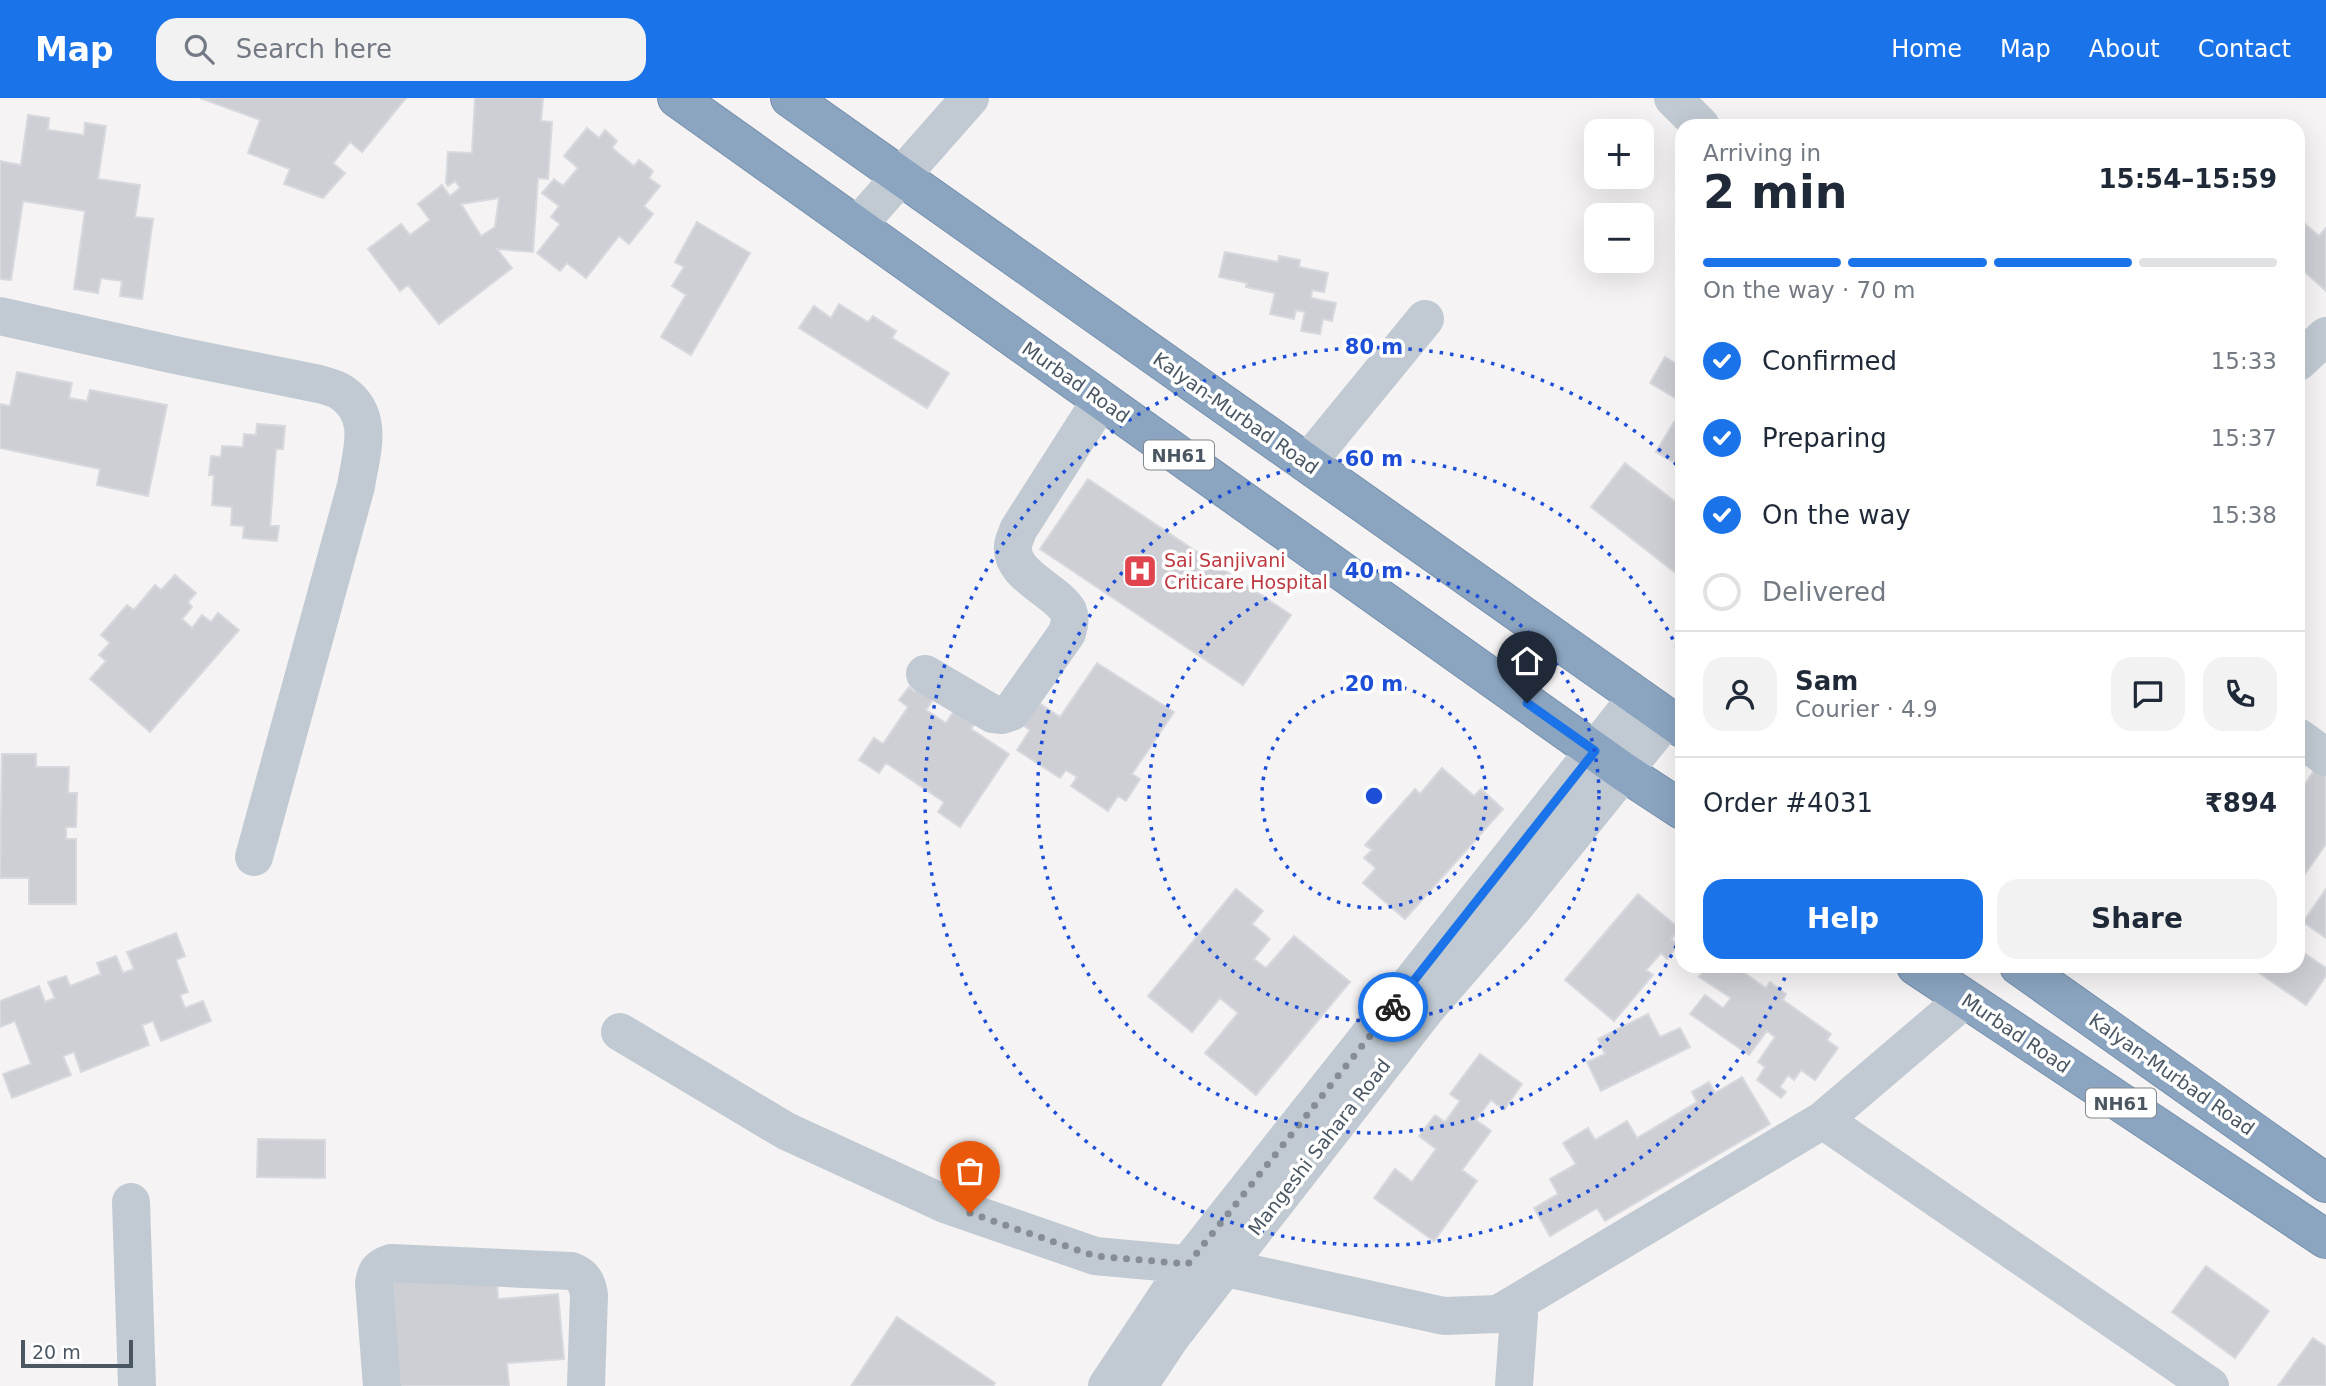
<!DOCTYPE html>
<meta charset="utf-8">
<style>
:root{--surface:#fff;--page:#f2f2f3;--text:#1f2937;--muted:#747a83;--line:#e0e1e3;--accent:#1a73e8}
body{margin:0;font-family:"DejaVu Sans",sans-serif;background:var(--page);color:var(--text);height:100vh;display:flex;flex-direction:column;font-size:26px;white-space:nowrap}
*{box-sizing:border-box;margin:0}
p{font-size:23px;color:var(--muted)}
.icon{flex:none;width:38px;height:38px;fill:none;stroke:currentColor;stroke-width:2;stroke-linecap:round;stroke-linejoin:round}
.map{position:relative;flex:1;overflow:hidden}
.side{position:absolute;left:1675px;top:21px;width:630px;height:854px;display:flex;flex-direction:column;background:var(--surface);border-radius:21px;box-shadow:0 7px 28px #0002}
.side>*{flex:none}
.controls{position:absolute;left:1584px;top:21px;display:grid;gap:14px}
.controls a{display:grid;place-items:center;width:70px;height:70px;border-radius:14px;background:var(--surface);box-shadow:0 7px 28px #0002;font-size:35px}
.scale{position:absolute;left:21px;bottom:18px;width:112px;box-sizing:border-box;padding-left:7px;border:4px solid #4a5661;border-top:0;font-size:19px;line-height:24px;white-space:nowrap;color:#4a5661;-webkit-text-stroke:5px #fff;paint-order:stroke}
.pin{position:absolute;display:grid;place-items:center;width:60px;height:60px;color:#fff;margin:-72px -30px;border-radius:50% 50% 50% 0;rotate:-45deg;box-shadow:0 0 7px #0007}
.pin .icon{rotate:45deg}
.courier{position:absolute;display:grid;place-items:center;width:70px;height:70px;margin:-35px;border:5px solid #1a73e8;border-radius:50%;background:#fff;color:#222;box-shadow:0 2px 9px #0007}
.headline em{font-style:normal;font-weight:600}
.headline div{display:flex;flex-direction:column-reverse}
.headline{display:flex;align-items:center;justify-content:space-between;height:119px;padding:0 28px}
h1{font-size:46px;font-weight:600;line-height:52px}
.bar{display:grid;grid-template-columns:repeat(4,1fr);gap:10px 7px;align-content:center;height:84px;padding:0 28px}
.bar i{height:9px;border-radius:5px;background:var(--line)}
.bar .on{background:var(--accent)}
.bar p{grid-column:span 4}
.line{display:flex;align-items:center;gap:18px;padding:0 28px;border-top:2px solid var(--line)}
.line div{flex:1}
.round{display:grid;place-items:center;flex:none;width:74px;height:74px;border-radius:21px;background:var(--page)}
ol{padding:0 28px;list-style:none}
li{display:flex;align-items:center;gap:21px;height:77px}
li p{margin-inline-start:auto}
li .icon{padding:7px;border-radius:50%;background:var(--accent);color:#fff;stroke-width:4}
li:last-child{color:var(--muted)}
li i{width:38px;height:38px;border:4px solid var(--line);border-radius:50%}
.primary-button{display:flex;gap:14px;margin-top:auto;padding:14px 28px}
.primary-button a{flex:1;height:80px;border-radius:21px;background:var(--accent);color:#fff;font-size:28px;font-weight:600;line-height:80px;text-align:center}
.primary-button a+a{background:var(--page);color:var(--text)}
header{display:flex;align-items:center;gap:42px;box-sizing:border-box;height:98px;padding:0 35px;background:var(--accent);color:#fff}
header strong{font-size:33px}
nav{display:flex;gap:38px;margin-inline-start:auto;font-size:24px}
.search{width:490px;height:63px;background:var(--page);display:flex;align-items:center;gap:18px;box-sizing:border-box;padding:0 24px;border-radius:21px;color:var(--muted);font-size:26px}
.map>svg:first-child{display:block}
.building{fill:#cdcfd5;stroke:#d7d9de;stroke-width:2;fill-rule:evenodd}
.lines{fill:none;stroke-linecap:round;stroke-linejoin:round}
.highway-casing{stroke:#7690ad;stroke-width:40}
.minor{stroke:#c1cad2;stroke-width:38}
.highway{stroke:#8ba5c1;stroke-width:38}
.done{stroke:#868d94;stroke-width:7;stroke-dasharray:0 12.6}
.route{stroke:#1a73e8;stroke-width:9}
.ring{fill:none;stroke:#1d4ed8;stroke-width:3.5;stroke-dasharray:3.5 7}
.labels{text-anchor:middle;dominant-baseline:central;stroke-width:7;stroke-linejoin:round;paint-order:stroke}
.shield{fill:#fff;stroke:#808990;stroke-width:2}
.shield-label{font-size:18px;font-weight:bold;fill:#4a5661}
.street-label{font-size:19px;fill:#4a5661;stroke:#fff}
.health-label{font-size:19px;fill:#be3a42;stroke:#fff;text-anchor:start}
.centre{fill:#1d4ed8;stroke:#fff;stroke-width:3.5}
.ring-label{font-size:21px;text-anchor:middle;font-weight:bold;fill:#1d4ed8;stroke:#fff;stroke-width:7;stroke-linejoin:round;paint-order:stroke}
</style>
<header>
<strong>Map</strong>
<div class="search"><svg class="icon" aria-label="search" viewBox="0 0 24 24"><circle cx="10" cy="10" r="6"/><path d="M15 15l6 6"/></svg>Search here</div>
<nav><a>Home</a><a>Map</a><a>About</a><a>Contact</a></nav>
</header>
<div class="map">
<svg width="2326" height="1288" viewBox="0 0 2326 1288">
<rect width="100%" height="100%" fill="#f5f3f3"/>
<path class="building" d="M 200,0 L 406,0 L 362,54 L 350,44 L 333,65 L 345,75 L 323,100 L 284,86 L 290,71 L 248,55 L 260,22 Z
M 475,0 L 543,0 L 541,23 L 552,24 L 548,81 L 538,80 L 533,154 L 497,151 L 512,170 L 439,226 L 408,187 L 400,193 L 368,151 L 401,126 L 410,137 L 430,122 L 418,106 L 442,87 L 450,98 L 460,90 L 455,83 L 448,88 L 446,85 L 448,54 L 472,55 ZM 499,100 L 495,129 L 481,138 L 461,106 Z
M 28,17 L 49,20 L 48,32 L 84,37 L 85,25 L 106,28 L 98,81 L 140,87 L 135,119 L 153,121 L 142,201 L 120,198 L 122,183 L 101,180 L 98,195 L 74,191 L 85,113 L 23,103 L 11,182 L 0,181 L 0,63 L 21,67 Z
M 587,30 L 599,40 L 605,32 L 617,43 L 612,50 L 634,68 L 639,62 L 653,73 L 649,80 L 660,88 L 644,108 L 653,116 L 629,146 L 619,138 L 586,180 L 567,165 L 560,173 L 537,155 L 560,126 L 551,119 L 559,108 L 542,95 L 554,81 L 563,88 L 578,70 L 564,58 Z
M 2298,120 L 2319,138 L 2326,130 L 2326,193 L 2298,168 Z
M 697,124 L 750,155 L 691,257 L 661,239 L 686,197 L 672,188 L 684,169 L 675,164 Z
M 1225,154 L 1278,164 L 1279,158 L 1300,162 L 1299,169 L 1328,175 L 1324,194 L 1312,192 L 1311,200 L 1336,205 L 1332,223 L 1323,221 L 1320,236 L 1301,233 L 1305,214 L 1296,212 L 1294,221 L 1270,216 L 1275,195 L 1246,189 L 1247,185 L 1219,179 Z
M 839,206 L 868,224 L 873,218 L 896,233 L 892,240 L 949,275 L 927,310 L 799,230 L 814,208 L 831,220 Z
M 1665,259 L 1682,269 L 1682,304 L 1650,285 Z
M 17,274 L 72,285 L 69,300 L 87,303 L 90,292 L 167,307 L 148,398 L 97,387 L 100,371 L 0,350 L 0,306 L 10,308 Z
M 1674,324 L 1682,328 L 1682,369 L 1656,354 Z
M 257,326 L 285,328 L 283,351 L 276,351 L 270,428 L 279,428 L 277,443 L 243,440 L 244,428 L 231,427 L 232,409 L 212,407 L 214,377 L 209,377 L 211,358 L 221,359 L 222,348 L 243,349 L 244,336 L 256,337 Z
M 1625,365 L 1682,409 L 1682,480 L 1591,409 Z
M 1088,381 L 1291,517 L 1243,587 L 1040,451 Z
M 175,477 L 196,495 L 188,504 L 192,509 L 182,521 L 192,530 L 202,517 L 211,524 L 218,515 L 239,532 L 150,634 L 90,581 L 106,563 L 99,557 L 110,545 L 101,537 L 127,507 L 134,512 L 155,487 L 161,492 Z
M 1097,565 L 1174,614 L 1132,676 L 1140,681 L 1126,703 L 1118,698 L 1108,713 L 1071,688 L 1077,679 L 1066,672 L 1060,680 L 1017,652 L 1030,632 L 1021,626 L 1036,603 L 1060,619 Z
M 922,583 L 938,594 L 926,612 L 946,625 L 958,607 L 978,621 L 971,631 L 1009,656 L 960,729 L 938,714 L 944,704 L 886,665 L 879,675 L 859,662 L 874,640 L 883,646 L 908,609 L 899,602 L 909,589 L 914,593 Z
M 2,656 L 36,656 L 36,669 L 69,669 L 68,695 L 77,695 L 76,729 L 66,729 L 66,741 L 76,741 L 76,806 L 29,806 L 29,780 L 0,780 Z
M 1442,670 L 1474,698 L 1481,691 L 1503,711 L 1405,821 L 1363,785 L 1376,770 L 1364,760 L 1372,752 L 1365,747 L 1415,691 L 1420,696 Z
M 2316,670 L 2326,677 L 2326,746 L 2298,786 L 2298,696 Z
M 1236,791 L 1263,813 L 1252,826 L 1270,841 L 1254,861 L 1266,870 L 1294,838 L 1350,884 L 1256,997 L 1205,955 L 1238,915 L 1220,900 L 1192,934 L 1148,898 Z
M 2326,791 L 2326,840 L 2303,824 Z
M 1638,796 L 1680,831 L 1671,841 L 1678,847 L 1667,861 L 1661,855 L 1646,872 L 1653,877 L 1614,923 L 1565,882 Z
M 176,835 L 185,858 L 176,862 L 188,894 L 180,897 L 185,910 L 203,903 L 211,923 L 161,943 L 153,923 L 142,927 L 149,947 L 81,974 L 74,954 L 63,958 L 71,977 L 12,1000 L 3,976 L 31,966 L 15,923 L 0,929 L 0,903 L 39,888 L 45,904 L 55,900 L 48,884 L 66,878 L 70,888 L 101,876 L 97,865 L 116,858 L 123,875 L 134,871 L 127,854 Z
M 2298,851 L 2326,870 L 2326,878 L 2306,907 L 2249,868 L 2298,868 Z
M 1707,868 L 1734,868 L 1766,890 L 1770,884 L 1786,896 L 1783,902 L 1831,936 L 1827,942 L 1838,950 L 1815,982 L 1801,972 L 1794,982 L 1788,977 L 1780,989 L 1786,994 L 1781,1000 L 1757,982 L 1765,969 L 1758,964 L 1775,939 L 1767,933 L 1749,957 L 1690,916 L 1705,897 L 1723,910 L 1731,900 L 1699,879 Z
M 1648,916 L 1660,939 L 1680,930 L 1690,949 L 1601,993 L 1587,964 L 1605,956 L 1598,941 Z
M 1480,956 L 1522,986 L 1504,1012 L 1491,1002 L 1476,1022 L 1491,1033 L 1462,1072 L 1477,1083 L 1434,1143 L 1374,1100 L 1395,1071 L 1412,1084 L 1436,1051 L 1419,1038 L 1435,1017 L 1445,1024 L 1460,1003 L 1450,996 Z
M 1742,979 L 1770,1026 L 1605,1123 L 1597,1110 L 1550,1138 L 1534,1110 L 1558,1096 L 1550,1081 L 1576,1066 L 1563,1045 L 1588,1030 L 1595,1042 L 1627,1023 L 1637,1040 L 1697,1004 L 1692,994 L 1709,984 L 1715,995 Z
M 258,1041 L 325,1042 L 325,1080 L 257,1079 Z
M 2206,1168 L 2269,1213 L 2235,1260 L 2172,1214 Z
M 496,1171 L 498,1201 L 558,1196 L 564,1261 L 507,1265 L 509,1288 L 400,1288 L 391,1179 Z
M 897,1219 L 995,1285 L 993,1288 L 851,1288 Z
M 2313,1240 L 2326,1249 L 2326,1288 L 2278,1288 Z"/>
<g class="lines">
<g class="highway-casing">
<path id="highway" d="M 677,0 L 1624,674 L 1682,712
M 790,0 L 1682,630
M 1916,868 L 2326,1141
M 2019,868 L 2326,1085"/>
</g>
<path class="minor" d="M 1673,0 L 1701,28
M 857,128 L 970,0
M 0,218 L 175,257 L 319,286 C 326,288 335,290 341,294 C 376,317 361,355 356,388 L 254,759
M 2298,264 L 2326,238
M 1307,365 L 1425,221
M 925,576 L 993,616 L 1002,617 L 1011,614 L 1067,535 C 1069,528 1071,520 1068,513 C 1056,492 1010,477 1013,448 C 1013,443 1017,437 1018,432 L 1101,302
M 2298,639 L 2326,659
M 620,934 L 786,1033 L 945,1106 L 1095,1158 L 1226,1170 L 1444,1218 L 1498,1216 L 1823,1022 L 1965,901
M 1823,1022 L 2210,1288
M 131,1104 L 137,1288
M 1145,1278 L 1171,1239 L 1426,911 L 1512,812 L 1667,620
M 382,1288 L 374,1185 C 376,1173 379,1169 391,1165 L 571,1173 C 583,1177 587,1184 589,1197 L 586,1288
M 1107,1288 L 1188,1166 L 1637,599
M 1514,1288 L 1520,1203"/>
<use href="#highway" class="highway"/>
</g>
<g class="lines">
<path class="done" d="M 970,1115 L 1095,1158 L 1188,1166 L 1393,909"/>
<path class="route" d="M 1393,909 L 1595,653 L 1527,605"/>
</g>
<g class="ring">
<circle cx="1374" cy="698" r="112"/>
<circle cx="1374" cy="698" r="225"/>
<path d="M1681 838A337 337 0 1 1 1681 558"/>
<path d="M1789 870A449 449 0 1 1 1680 370"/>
</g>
<defs>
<g id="hospital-square" transform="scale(1.75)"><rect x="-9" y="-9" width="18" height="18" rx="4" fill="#e0444e" stroke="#fff"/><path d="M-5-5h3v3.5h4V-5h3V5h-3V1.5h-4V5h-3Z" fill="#fff"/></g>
</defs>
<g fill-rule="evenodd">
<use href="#hospital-square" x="1140" y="473"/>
</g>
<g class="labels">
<g class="shield">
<rect x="1144" y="342.5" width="70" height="29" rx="5"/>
<rect x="2086" y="990.5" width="70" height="29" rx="5"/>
</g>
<g class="shield-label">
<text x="1179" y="357">NH61</text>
<text x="2121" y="1005">NH61</text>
</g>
<g class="street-label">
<text transform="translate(1076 284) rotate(35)">Murbad Road</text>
<text transform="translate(1236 315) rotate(35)">Kalyan-Murbad Road</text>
<text transform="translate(2016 935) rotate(34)">Murbad Road</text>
<text transform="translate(2172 976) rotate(35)">Kalyan-Murbad Road</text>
<text transform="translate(1319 1049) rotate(-52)">Mangeshi Sahara Road</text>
</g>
<g class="health-label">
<text x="1164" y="462">Sai Sanjivani<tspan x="1164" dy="22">Criticare Hospital</tspan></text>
</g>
</g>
<circle cx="1374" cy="698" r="10" class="centre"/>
<g class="ring-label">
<text x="1374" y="256">80 m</text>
<text x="1374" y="368">60 m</text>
<text x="1374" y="480">40 m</text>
<text x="1374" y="593">20 m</text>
</g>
</svg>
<div class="controls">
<a>+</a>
<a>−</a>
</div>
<div class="scale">20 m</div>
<div class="pin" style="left:970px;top:1115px;background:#ea580c"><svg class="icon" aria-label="bag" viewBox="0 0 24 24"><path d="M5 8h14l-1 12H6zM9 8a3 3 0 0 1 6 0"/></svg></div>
<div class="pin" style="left:1527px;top:605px;background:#1f2937"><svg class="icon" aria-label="home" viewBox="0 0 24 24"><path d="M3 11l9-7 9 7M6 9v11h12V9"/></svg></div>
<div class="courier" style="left:1393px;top:909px"><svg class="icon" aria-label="bike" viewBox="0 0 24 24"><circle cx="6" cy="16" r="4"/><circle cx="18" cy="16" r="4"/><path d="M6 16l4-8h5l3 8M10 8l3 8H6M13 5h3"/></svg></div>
<section class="side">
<div class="headline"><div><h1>2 min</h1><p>Arriving in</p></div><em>15:54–15:59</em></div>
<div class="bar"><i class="on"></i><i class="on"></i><i class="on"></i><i></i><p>On the way · 70 m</p></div>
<ol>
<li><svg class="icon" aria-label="check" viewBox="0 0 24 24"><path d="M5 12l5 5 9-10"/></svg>Confirmed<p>15:33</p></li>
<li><svg class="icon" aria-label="check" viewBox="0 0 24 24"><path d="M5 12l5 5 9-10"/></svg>Preparing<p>15:37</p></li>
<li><svg class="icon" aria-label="check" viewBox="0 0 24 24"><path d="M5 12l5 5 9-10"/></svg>On the way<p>15:38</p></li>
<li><i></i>Delivered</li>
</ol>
<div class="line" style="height:126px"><a class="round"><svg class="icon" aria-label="person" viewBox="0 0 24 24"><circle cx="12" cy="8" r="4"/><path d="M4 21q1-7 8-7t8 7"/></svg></a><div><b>Sam</b><p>Courier · 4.9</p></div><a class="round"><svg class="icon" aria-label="chat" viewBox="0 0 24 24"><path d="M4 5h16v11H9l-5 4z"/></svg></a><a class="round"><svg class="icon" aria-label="phone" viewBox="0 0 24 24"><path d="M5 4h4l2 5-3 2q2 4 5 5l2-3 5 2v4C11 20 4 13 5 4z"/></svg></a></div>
<div class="line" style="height:91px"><div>Order #4031</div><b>₹894</b></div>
<div class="primary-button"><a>Help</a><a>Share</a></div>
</section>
</div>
